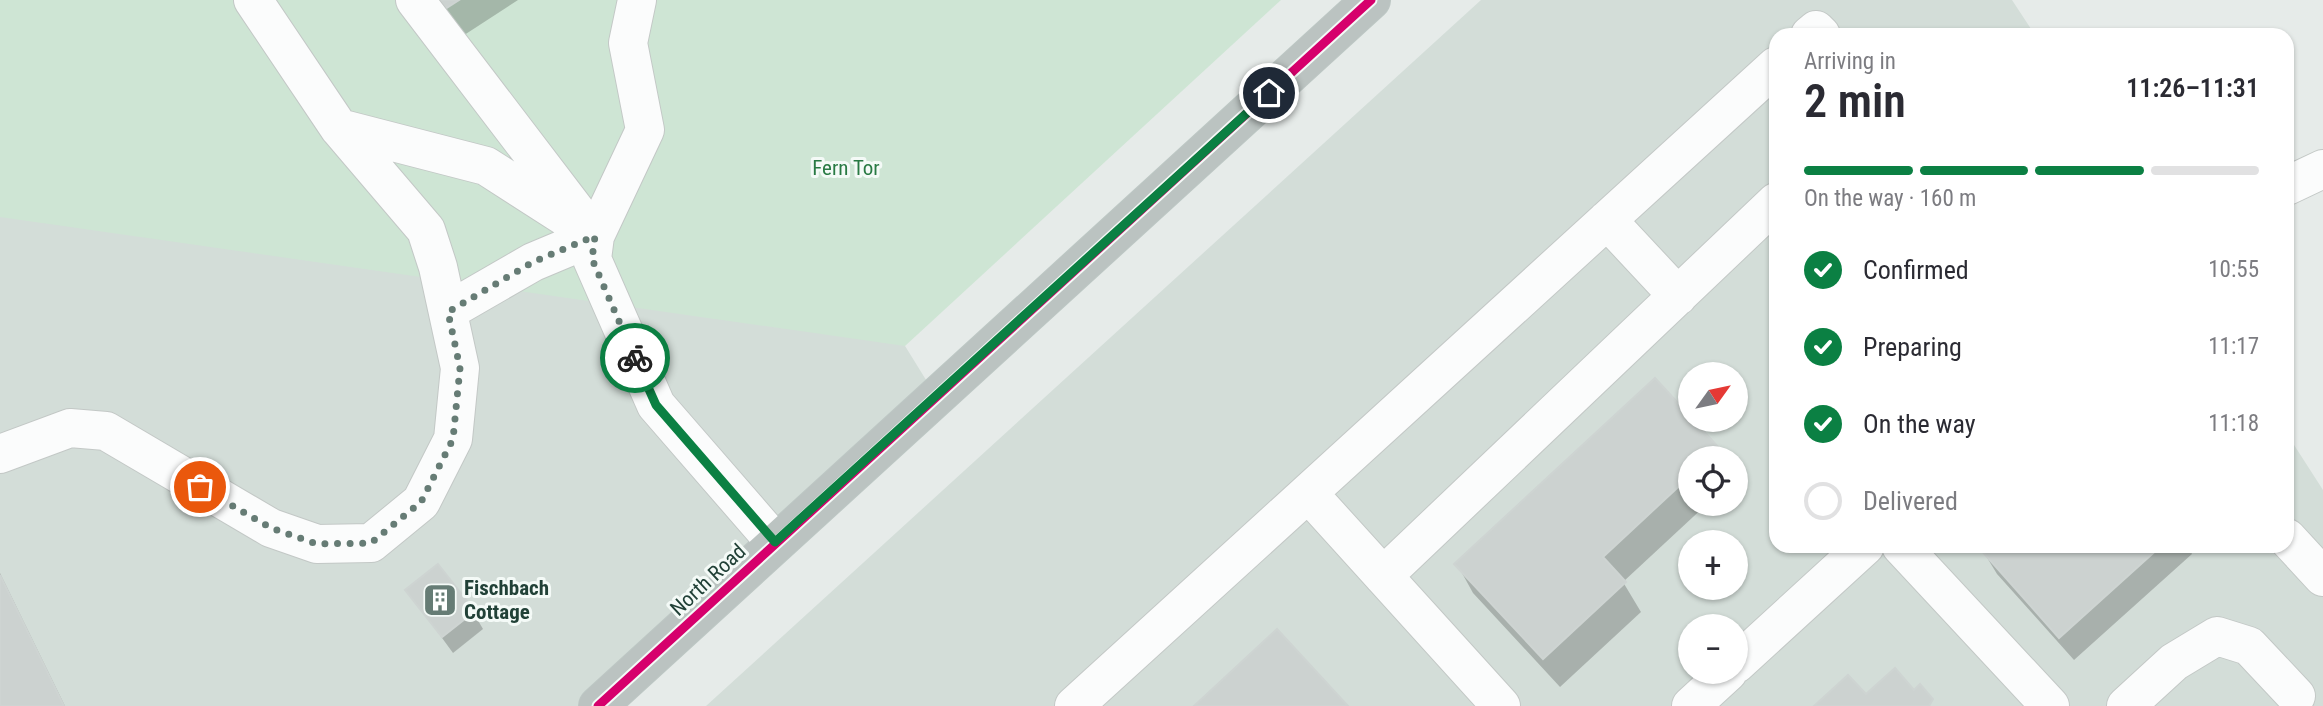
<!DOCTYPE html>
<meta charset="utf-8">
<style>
:root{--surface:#fff;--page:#f7f7f7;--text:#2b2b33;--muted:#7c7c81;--line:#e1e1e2;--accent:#0b8043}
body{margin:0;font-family:"Roboto Condensed",sans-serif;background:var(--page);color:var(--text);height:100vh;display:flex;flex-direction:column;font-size:26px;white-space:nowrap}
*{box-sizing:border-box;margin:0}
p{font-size:23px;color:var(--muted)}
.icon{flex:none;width:38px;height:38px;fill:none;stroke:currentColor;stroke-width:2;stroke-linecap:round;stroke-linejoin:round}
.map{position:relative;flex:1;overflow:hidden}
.drawer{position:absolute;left:1769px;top:28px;width:525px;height:525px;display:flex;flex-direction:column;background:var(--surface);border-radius:21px;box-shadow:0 2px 5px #0004}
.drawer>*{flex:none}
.needle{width:46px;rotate:57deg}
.fabs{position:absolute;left:1678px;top:362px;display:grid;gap:14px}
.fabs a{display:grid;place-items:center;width:70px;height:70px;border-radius:50%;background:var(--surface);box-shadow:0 2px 5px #0004;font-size:35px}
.pin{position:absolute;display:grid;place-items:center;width:60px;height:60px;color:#fff;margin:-30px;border:4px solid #fff;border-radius:50%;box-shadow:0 2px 7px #0007}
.courier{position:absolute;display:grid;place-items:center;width:70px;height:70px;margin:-35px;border:5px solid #0b8043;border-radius:50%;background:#fff;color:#222;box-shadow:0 2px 9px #0007}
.headline em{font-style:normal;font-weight:600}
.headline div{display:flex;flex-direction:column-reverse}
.headline{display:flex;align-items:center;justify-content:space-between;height:119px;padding:0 35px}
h1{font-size:46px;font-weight:600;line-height:52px}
.bar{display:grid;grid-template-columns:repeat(4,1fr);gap:10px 7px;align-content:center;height:84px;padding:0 35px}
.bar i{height:9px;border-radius:5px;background:var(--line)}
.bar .on{background:var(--accent)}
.bar p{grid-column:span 4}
ol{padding:0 35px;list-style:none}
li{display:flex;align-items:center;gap:21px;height:77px}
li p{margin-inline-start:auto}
li .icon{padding:7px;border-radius:50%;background:var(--accent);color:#fff;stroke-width:4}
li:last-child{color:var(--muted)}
li i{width:38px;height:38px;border:4px solid var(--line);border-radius:50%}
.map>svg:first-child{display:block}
.built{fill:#d3ddd8;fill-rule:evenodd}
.green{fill:#cee5d4}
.shadow{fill:#0003}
.building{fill:#ccd2d0;stroke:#ced4d2;stroke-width:2}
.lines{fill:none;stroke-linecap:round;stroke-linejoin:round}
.minor-casing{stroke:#c3c8c6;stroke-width:40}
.highway-casing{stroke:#bdc7c4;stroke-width:40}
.minor{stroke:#fbfcfc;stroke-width:38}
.highway{stroke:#bbc3c1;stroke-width:38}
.cycleway-casing{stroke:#f4faf7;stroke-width:13}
.cycleway{stroke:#d6006c;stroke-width:9}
.done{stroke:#667c75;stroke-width:7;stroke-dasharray:0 12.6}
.route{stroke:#0b8043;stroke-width:9}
.labels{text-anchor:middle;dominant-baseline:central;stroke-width:6;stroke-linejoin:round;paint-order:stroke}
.park-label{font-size:21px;fill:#297a44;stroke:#f4faf7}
.street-label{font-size:21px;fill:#214137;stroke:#f4faf7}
.poi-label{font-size:21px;font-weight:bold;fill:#214137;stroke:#f4faf7;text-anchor:start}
</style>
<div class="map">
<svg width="2323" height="706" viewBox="0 0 2323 706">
<rect width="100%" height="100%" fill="#e6ebe9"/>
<path class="built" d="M 0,0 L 691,0 L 936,396 L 593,706 L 0,706 Z
M 1481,0 L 2012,0 L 2035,35 L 1776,35 L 1776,546 L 2287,546 L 2287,434 L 2323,490 L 2323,706 L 706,706 ZM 1690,374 L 1736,374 L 1736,420 L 1690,420 ZM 1690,458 L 1736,458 L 1736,504 L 1690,504 ZM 1690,542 L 1736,542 L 1736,588 L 1690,588 ZM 1690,626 L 1736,626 L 1736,672 L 1690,672 Z"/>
<path class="green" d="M 0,0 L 1281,0 L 905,346 L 0,217 Z"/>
<path class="shadow" d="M 427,0 L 518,0 L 455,41 Z
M 1655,381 L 1724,458 L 1690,458 L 1690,504 L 1707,504 L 1623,582 L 1641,612 L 1560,687 L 1473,593 L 1457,564 Z
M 1989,546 L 2188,546 L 2192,554 L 2074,660 L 1997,574 L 1983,551 Z
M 0,573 L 65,706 L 0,706 Z
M 407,590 L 473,612 L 483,629 L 453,653 Z"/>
<path class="building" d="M 428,0 L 459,0 L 437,14 Z
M 1655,378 L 1720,449 L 1710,458 L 1690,458 L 1690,476 L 1603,557 L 1626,582 L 1543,659 L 1454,564 Z
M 1986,546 L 2161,546 L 2059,638 L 1981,550 Z
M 438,564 L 475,611 L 442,637 L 405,590 Z
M 0,575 L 64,706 L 0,706 Z
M 1277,629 L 1348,706 L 1194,706 Z
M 1895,668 L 1914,690 L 1920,684 L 1933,699 L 1929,706 L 1814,706 L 1848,675 L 1866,694 Z"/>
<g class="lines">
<g class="minor-casing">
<path id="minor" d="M 637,0 L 628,43 L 645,130 L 595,236 L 592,259 L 656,405 L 775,542
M 1810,35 L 1816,30 L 1821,35
M 339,128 L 486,166 L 595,236 L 415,0
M 2287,186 L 2323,169
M 1607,220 L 1678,296
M 448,311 L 533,262 L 595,236
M 0,454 L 70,428 L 106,431 L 271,528 L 317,544 L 371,543 L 421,502 L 453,439 L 460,368 L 438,267 L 426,230 L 339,128 L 253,0
M 1308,493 L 1776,66
M 2287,538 L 2323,577
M 1901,546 L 2050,706
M 1383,576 L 1776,202
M 1736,664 L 1865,546
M 1074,706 L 1308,493 L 1501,706
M 1691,706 L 1728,672
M 2126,706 L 2174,662 L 2217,636 L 2249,646 L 2296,696"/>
</g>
<g class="highway-casing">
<path id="highway" d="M 598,706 L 1371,0"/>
</g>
<use href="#minor" class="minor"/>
<use href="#highway" class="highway"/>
<g class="cycleway-casing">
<path id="cycleway" d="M 598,706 L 1371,0"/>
</g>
<use href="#cycleway" class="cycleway"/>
</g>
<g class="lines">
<path class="done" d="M 200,487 L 271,528 L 317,544 L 371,543 L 421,502 L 453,439 L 460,368 L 448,312 L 533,262 L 595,236 L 592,259 L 635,358"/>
<path class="route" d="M 635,358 L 656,405 L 775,542 L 1269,93"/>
</g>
<defs>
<g id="building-square" transform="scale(1.75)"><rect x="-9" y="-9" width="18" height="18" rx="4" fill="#667c75" stroke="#f4faf7"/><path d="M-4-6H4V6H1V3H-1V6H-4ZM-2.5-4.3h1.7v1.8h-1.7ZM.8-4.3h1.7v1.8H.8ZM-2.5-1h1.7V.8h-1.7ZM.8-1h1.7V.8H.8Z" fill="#fff"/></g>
</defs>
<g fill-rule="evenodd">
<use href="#building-square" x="440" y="600"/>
</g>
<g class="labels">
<g class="park-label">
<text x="846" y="168">Fern Tor</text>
</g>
<g class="street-label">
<text transform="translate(708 580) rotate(-43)">North Road</text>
</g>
<g class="poi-label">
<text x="464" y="588">Fischbach<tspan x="464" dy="24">Cottage</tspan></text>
</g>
</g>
</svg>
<div class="fabs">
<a><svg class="needle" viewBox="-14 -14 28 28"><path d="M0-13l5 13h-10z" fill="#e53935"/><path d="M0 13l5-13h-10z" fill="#7c7c81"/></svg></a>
<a><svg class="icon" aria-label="locate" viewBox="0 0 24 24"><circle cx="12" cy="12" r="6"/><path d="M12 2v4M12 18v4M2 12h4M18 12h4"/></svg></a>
<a>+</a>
<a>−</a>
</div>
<div class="pin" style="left:200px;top:487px;background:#ea580c"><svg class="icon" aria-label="bag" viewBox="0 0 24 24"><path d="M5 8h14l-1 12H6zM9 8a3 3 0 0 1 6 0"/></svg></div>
<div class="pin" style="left:1269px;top:93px;background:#1f2937"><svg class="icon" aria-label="home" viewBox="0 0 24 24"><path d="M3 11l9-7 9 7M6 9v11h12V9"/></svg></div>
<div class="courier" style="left:635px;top:358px"><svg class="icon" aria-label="bike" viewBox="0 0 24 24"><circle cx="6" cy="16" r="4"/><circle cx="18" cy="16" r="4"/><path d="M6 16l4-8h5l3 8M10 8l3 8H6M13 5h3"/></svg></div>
<section class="drawer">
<div class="headline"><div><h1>2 min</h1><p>Arriving in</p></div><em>11:26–11:31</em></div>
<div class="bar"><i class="on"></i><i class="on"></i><i class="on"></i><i></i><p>On the way · 160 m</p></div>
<ol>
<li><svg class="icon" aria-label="check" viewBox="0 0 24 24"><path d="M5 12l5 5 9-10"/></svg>Confirmed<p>10:55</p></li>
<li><svg class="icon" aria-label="check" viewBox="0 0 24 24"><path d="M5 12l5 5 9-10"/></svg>Preparing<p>11:17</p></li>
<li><svg class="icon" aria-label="check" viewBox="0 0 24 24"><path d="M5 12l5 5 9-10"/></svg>On the way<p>11:18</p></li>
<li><i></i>Delivered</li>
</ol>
</section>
</div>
